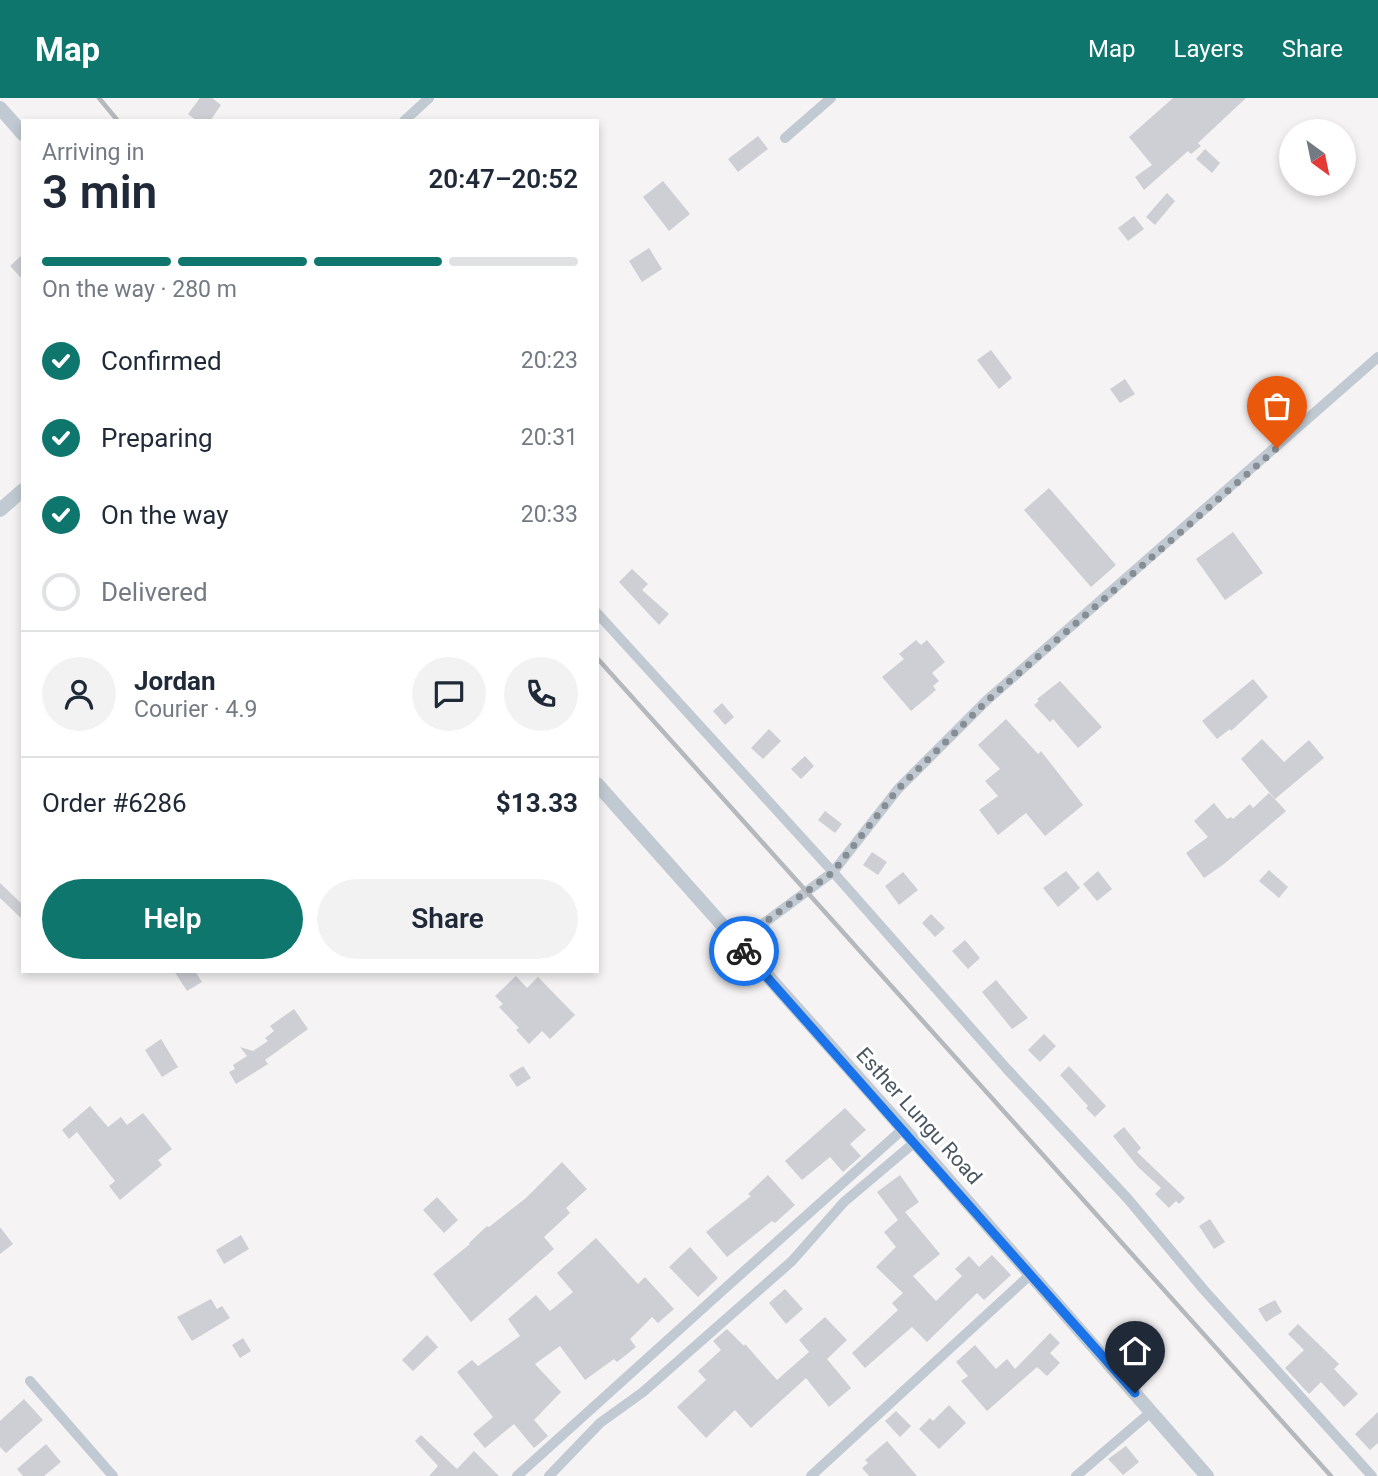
<!DOCTYPE html>
<meta charset="utf-8">
<style>
:root{--surface:#fff;--page:#f2f2f3;--text:#1f2937;--muted:#747a83;--line:#e0e1e3;--accent:#0f766e}
body{margin:0;font-family:Roboto,sans-serif;background:var(--page);color:var(--text);height:100vh;display:flex;flex-direction:column;font-size:26px;white-space:nowrap}
*{box-sizing:border-box;margin:0}
p{font-size:23px;color:var(--muted)}
.icon{flex:none;width:38px;height:38px;fill:none;stroke:currentColor;stroke-width:2;stroke-linecap:round;stroke-linejoin:round}
.map{position:relative;flex:1;overflow:hidden}
.details{position:absolute;left:21px;top:21px;width:578px;height:854px;display:flex;flex-direction:column;background:var(--surface);border-radius:0px;box-shadow:0 4px 10px #0003}
.details>*{flex:none}
.needle{width:46px;rotate:147deg}
.buttons{position:absolute;left:1279px;top:21px;display:grid;gap:14px}
.buttons a{display:grid;place-items:center;width:77px;height:77px;border-radius:50%;background:var(--surface);box-shadow:0 4px 10px #0003;font-size:35px}
.pin{position:absolute;display:grid;place-items:center;width:60px;height:60px;color:#fff;margin:-72px -30px;border-radius:50% 50% 50% 0;rotate:-45deg;box-shadow:0 0 7px #0007}
.pin .icon{rotate:45deg}
.courier{position:absolute;display:grid;place-items:center;width:70px;height:70px;margin:-35px;border:5px solid #1a73e8;border-radius:50%;background:#fff;color:#222;box-shadow:0 2px 9px #0007}
.summary em{font-style:normal;font-weight:600}
.summary div{display:flex;flex-direction:column-reverse}
.summary{display:flex;align-items:center;justify-content:space-between;height:119px;padding:0 21px}
h1{font-size:46px;font-weight:600;line-height:52px}
.bar{display:grid;grid-template-columns:repeat(4,1fr);gap:10px 7px;align-content:center;height:84px;padding:0 21px}
.bar i{height:9px;border-radius:5px;background:var(--line)}
.bar .selected{background:var(--accent)}
.bar p{grid-column:span 4}
.line{display:flex;align-items:center;gap:18px;padding:0 21px;border-top:2px solid var(--line)}
.line div{flex:1}
.round{display:grid;place-items:center;flex:none;width:74px;height:74px;border-radius:37px;background:var(--page)}
ol{padding:0 21px;list-style:none}
li{display:flex;align-items:center;gap:21px;height:77px}
li p{margin-inline-start:auto}
li .icon{padding:7px;border-radius:50%;background:var(--accent);color:#fff;stroke-width:4}
li:last-child{color:var(--muted)}
li i{width:38px;height:38px;border:4px solid var(--line);border-radius:50%}
.primary-button{display:flex;gap:14px;margin-top:auto;padding:14px 21px}
.primary-button a{flex:1;height:80px;border-radius:42px;background:var(--accent);color:#fff;font-size:28px;font-weight:600;line-height:80px;text-align:center}
.primary-button a+a{background:var(--page);color:var(--text)}
header{display:flex;align-items:center;gap:42px;box-sizing:border-box;height:98px;padding:0 35px;background:var(--accent);color:#fff}
header strong{font-size:33px}
nav{display:flex;gap:38px;margin-inline-start:auto;font-size:24px}
.map>svg:first-child{display:block}
.building{fill:#cdcfd5}
.lines{fill:none;stroke-linecap:round;stroke-linejoin:round}
.minor{stroke:#c1cad2;stroke-width:10}
.tertiary{stroke:#c1cad2;stroke-width:14}
.rail{stroke:#b5b8bd;stroke-width:4.5}
.done{stroke:#868d94;stroke-width:7;stroke-dasharray:0 12.6}
.route{stroke:#1a73e8;stroke-width:9}
.labels{text-anchor:middle;dominant-baseline:central;stroke-width:6;stroke-linejoin:round;paint-order:stroke}
.street-label{font-size:21px;fill:#4a5661;stroke:#fff}
</style>
<header>
<strong>Map</strong>
<nav><a>Map</a><a>Layers</a><a>Share</a></nav>
</header>
<div class="map">
<svg width="1378" height="1378" viewBox="0 0 1378 1378">
<rect width="100%" height="100%" fill="#f5f3f3"/>
<path class="building" d="M 200,0 L 212,0 L 221,7 L 210,23 L 197,23 L 188,16 Z
M 1173,0 L 1246,0 L 1198,45 L 1201,48 L 1191,56 L 1188,53 L 1144,92 L 1135,79 L 1152,67 L 1129,39 Z
M 758,38 L 768,51 L 738,74 L 728,61 Z
M 1205,51 L 1220,65 L 1212,75 L 1196,61 Z
M 663,83 L 690,116 L 669,133 L 643,99 Z
M 1167,95 L 1175,103 L 1155,127 L 1146,119 Z
M 1134,118 L 1144,131 L 1128,143 L 1118,130 Z
M 649,150 L 662,171 L 642,184 L 629,163 Z
M 23,156 L 23,182 L 10,168 Z
M 991,252 L 1012,280 L 999,291 L 977,262 Z
M 1125,281 L 1135,296 L 1120,305 L 1110,291 Z
M 1049,390 L 1116,467 L 1091,489 L 1024,412 Z
M 1233,434 L 1263,475 L 1225,502 L 1196,461 Z
M 632,471 L 648,486 L 642,492 L 669,516 L 659,527 L 619,484 Z
M 916,542 L 921,547 L 927,542 L 945,564 L 932,575 L 939,583 L 933,588 L 936,592 L 911,613 L 882,579 L 904,561 L 899,556 Z
M 1253,581 L 1268,599 L 1231,633 L 1230,631 L 1217,641 L 1202,623 Z
M 1060,583 L 1102,629 L 1078,650 L 1053,621 L 1050,624 L 1034,607 L 1039,603 L 1037,601 Z
M 722,605 L 734,619 L 725,627 L 713,613 Z
M 1006,621 L 1038,656 L 1041,653 L 1083,707 L 1045,738 L 1026,715 L 998,737 L 979,712 L 998,698 L 985,683 L 1000,671 L 978,647 Z
M 769,631 L 781,643 L 763,661 L 751,650 Z
M 1262,641 L 1284,664 L 1309,642 L 1324,660 L 1275,701 L 1241,661 Z
M 805,658 L 814,668 L 801,681 L 791,671 Z
M 1269,695 L 1286,713 L 1224,766 L 1204,780 L 1186,755 L 1208,739 L 1194,723 L 1214,705 L 1227,721 L 1231,719 L 1233,721 L 1250,706 L 1253,710 Z
M 825,713 L 842,726 L 835,735 L 818,722 Z
M 872,754 L 887,764 L 878,777 L 863,767 Z
M 1269,772 L 1288,789 L 1279,800 L 1259,783 Z
M 1066,773 L 1080,790 L 1058,809 L 1043,790 Z
M 1098,773 L 1112,791 L 1097,803 L 1083,786 Z
M 903,774 L 918,792 L 899,807 L 885,788 Z
M 0,785 L 23,807 L 23,822 L 0,800 Z
M 931,816 L 945,830 L 935,839 L 922,825 Z
M 965,842 L 980,860 L 968,871 L 952,853 Z
M 174,873 L 195,873 L 202,884 L 187,893 Z
M 516,878 L 527,890 L 538,879 L 575,917 L 550,941 L 542,933 L 529,946 L 516,932 L 519,930 L 499,909 L 503,906 L 495,898 Z
M 996,882 L 1028,920 L 1012,931 L 982,894 Z
M 294,911 L 308,931 L 265,962 L 268,966 L 236,986 L 229,974 L 235,971 L 233,967 L 247,958 L 240,949 L 253,953 L 268,943 L 265,940 L 274,933 L 270,928 Z
M 1044,936 L 1056,948 L 1040,964 L 1028,952 Z
M 161,941 L 178,969 L 162,979 L 145,952 Z
M 523,968 L 531,980 L 517,989 L 509,977 Z
M 1069,968 L 1106,1008 L 1095,1019 L 1086,1010 L 1088,1008 L 1060,977 Z
M 90,1008 L 108,1029 L 121,1019 L 127,1027 L 143,1015 L 172,1051 L 158,1062 L 162,1067 L 120,1102 L 109,1088 L 115,1083 L 77,1034 L 69,1041 L 62,1032 Z
M 845,1010 L 866,1032 L 850,1046 L 861,1058 L 843,1074 L 830,1059 L 802,1082 L 785,1063 Z
M 1124,1029 L 1141,1050 L 1137,1054 L 1185,1100 L 1179,1106 L 1176,1103 L 1169,1110 L 1155,1096 L 1161,1090 L 1138,1069 L 1113,1038 Z
M 562,1064 L 587,1091 L 566,1110 L 570,1115 L 544,1139 L 554,1151 L 471,1224 L 433,1176 L 470,1146 L 469,1145 L 487,1128 L 489,1129 L 526,1100 Z
M 768,1077 L 795,1107 L 775,1125 L 772,1123 L 727,1159 L 706,1134 L 751,1098 L 748,1096 Z
M 900,1077 L 919,1104 L 905,1114 L 940,1156 L 913,1178 L 936,1203 L 962,1178 L 955,1171 L 969,1158 L 979,1169 L 992,1157 L 1011,1177 L 984,1202 L 977,1195 L 927,1244 L 912,1229 L 865,1270 L 852,1255 L 898,1212 L 892,1205 L 903,1195 L 876,1169 L 896,1149 L 884,1134 L 898,1122 L 877,1094 Z
M 437,1099 L 458,1122 L 444,1135 L 423,1112 Z
M 1210,1121 L 1225,1144 L 1214,1151 L 1199,1128 Z
M 0,1129 L 13,1146 L 0,1156 Z
M 241,1137 L 249,1151 L 224,1166 L 216,1152 Z
M 596,1140 L 638,1186 L 645,1179 L 674,1211 L 658,1225 L 652,1219 L 630,1241 L 636,1249 L 617,1264 L 614,1261 L 585,1282 L 560,1248 L 535,1266 L 561,1294 L 534,1322 L 548,1338 L 534,1350 L 514,1326 L 485,1350 L 473,1336 L 493,1319 L 457,1274 L 472,1262 L 478,1268 L 520,1238 L 508,1221 L 536,1197 L 550,1213 L 573,1194 L 557,1175 Z
M 690,1149 L 718,1180 L 698,1199 L 669,1169 Z
M 785,1191 L 803,1211 L 786,1226 L 769,1205 Z
M 211,1201 L 217,1211 L 222,1208 L 230,1220 L 192,1243 L 177,1219 Z
M 1275,1202 L 1282,1214 L 1266,1224 L 1258,1211 Z
M 825,1219 L 847,1242 L 827,1261 L 851,1290 L 829,1309 L 806,1280 L 751,1330 L 735,1312 L 706,1340 L 677,1309 L 706,1282 L 698,1273 L 721,1252 L 713,1243 L 727,1231 L 744,1248 L 745,1246 L 777,1282 L 809,1254 L 799,1242 Z
M 1298,1226 L 1339,1266 L 1334,1271 L 1358,1296 L 1344,1309 L 1321,1284 L 1309,1296 L 1285,1270 L 1304,1252 L 1288,1236 Z
M 1050,1235 L 1060,1245 L 1050,1255 L 1060,1265 L 1047,1278 L 1037,1269 L 987,1313 L 961,1283 L 968,1278 L 956,1264 L 975,1247 L 996,1271 L 1007,1261 L 1015,1271 Z
M 427,1237 L 438,1249 L 413,1273 L 402,1262 Z
M 243,1240 L 251,1253 L 240,1260 L 232,1247 Z
M 24,1301 L 43,1322 L 6,1355 L 0,1349 L 0,1323 Z
M 949,1307 L 966,1325 L 939,1351 L 919,1331 L 930,1320 L 933,1323 Z
M 896,1313 L 911,1328 L 900,1339 L 885,1323 Z
M 1378,1314 L 1378,1345 L 1370,1352 L 1355,1336 Z
M 421,1337 L 457,1371 L 474,1353 L 499,1378 L 429,1378 L 438,1368 L 415,1343 Z
M 887,1343 L 917,1378 L 869,1378 L 862,1370 L 868,1365 L 865,1362 Z
M 46,1346 L 61,1364 L 44,1378 L 23,1378 L 17,1371 Z
M 1126,1348 L 1139,1364 L 1123,1377 L 1108,1361 Z"/>
<g class="lines">
<path class="minor" d="M 404,23 L 429,0
M 785,40 L 831,0
M 597,515 L 833,774 L 1006,970 L 1128,1101 L 1204,1192 L 1372,1378
M 737,845 L 833,774 L 898,691 L 987,602 L 1378,259
M 30,1283 L 113,1378
M 517,1378 C 645,1262 774,1146 903,1031
M 549,1378 L 600,1325 L 643,1294 L 792,1163 L 844,1104 L 915,1044
M 811,1378 L 1031,1176
M 1076,1378 L 1152,1313"/>
<path class="tertiary" d="M 0,10 L 23,36
M 0,412 L 23,392
M 597,686 L 915,1044 L 1207,1378"/>
<path class="rail" d="M 99,0 L 118,23
M 597,560 L 1331,1378"/>
</g>
<g class="lines">
<path class="done" d="M 744,853 L 737,845 L 833,774 L 898,691 L 988,602 L 1277,350"/>
<path class="route" d="M 744,853 L 1135,1295"/>
</g>
<g class="labels">
<g class="street-label">
<text transform="translate(919 1018) rotate(48)">Esther Lungu Road</text>
</g>
</g>
</svg>
<div class="buttons">
<a><svg class="needle" viewBox="-14 -14 28 28"><path d="M0-13l5 13h-10z" fill="#e53935"/><path d="M0 13l5-13h-10z" fill="#747a83"/></svg></a>
</div>
<div class="pin" style="left:1277px;top:350px;background:#ea580c"><svg class="icon" aria-label="bag" viewBox="0 0 24 24"><path d="M5 8h14l-1 12H6zM9 8a3 3 0 0 1 6 0"/></svg></div>
<div class="pin" style="left:1135px;top:1295px;background:#1f2937"><svg class="icon" aria-label="home" viewBox="0 0 24 24"><path d="M3 11l9-7 9 7M6 9v11h12V9"/></svg></div>
<div class="courier" style="left:744px;top:853px"><svg class="icon" aria-label="bike" viewBox="0 0 24 24"><circle cx="6" cy="16" r="4"/><circle cx="18" cy="16" r="4"/><path d="M6 16l4-8h5l3 8M10 8l3 8H6M13 5h3"/></svg></div>
<section class="details">
<div class="summary"><div><h1>3 min</h1><p>Arriving in</p></div><em>20:47–20:52</em></div>
<div class="bar"><i class="selected"></i><i class="selected"></i><i class="selected"></i><i></i><p>On the way · 280 m</p></div>
<ol>
<li><svg class="icon" aria-label="check" viewBox="0 0 24 24"><path d="M5 12l5 5 9-10"/></svg>Confirmed<p>20:23</p></li>
<li><svg class="icon" aria-label="check" viewBox="0 0 24 24"><path d="M5 12l5 5 9-10"/></svg>Preparing<p>20:31</p></li>
<li><svg class="icon" aria-label="check" viewBox="0 0 24 24"><path d="M5 12l5 5 9-10"/></svg>On the way<p>20:33</p></li>
<li><i></i>Delivered</li>
</ol>
<div class="line" style="height:126px"><a class="round"><svg class="icon" aria-label="person" viewBox="0 0 24 24"><circle cx="12" cy="8" r="4"/><path d="M4 21q1-7 8-7t8 7"/></svg></a><div><b>Jordan</b><p>Courier · 4.9</p></div><a class="round"><svg class="icon" aria-label="chat" viewBox="0 0 24 24"><path d="M4 5h16v11H9l-5 4z"/></svg></a><a class="round"><svg class="icon" aria-label="phone" viewBox="0 0 24 24"><path d="M5 4h4l2 5-3 2q2 4 5 5l2-3 5 2v4C11 20 4 13 5 4z"/></svg></a></div>
<div class="line" style="height:91px"><div>Order #6286</div><b>$13.33</b></div>
<div class="primary-button"><a>Help</a><a>Share</a></div>
</section>
</div>
